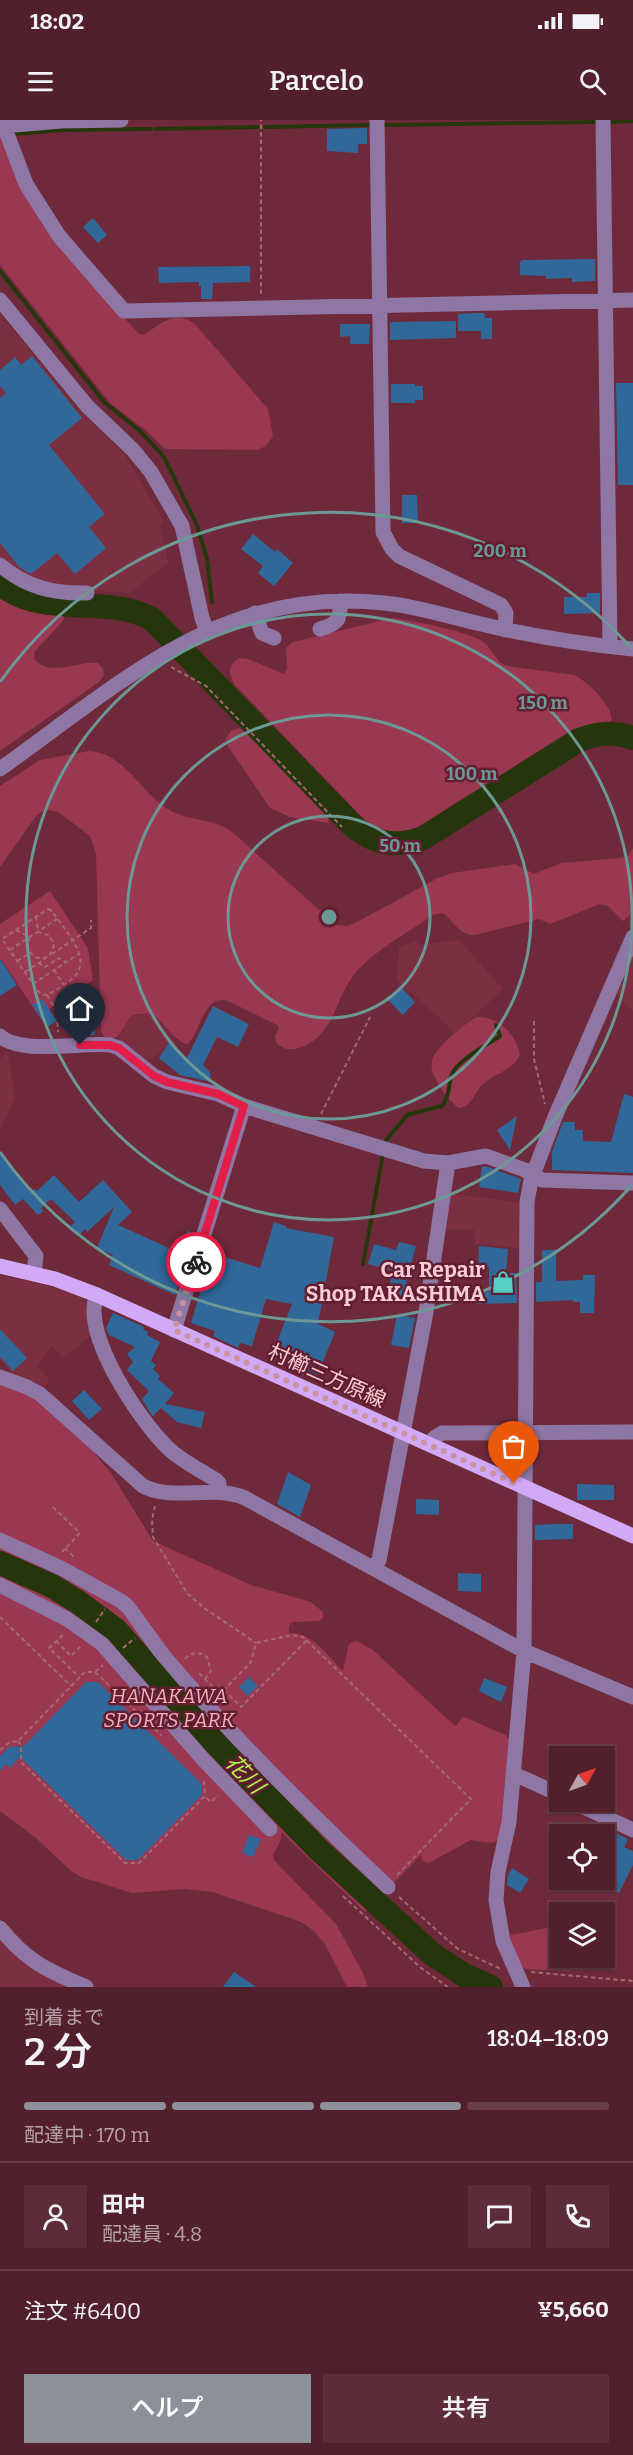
<!DOCTYPE html>
<html lang="ja">
<meta charset="utf-8">
<style>
:root{--surface:#52202c;--page:#5c2d38;--text:#f1f3f6;--muted:#b5a3a9;--line:#683e48;--accent:#8c9099}
body{margin:0;font-family:Bitter,"Noto Sans JP",serif;background:var(--page);color:var(--text);height:100vh;display:flex;flex-direction:column;font-size:22px;white-space:nowrap}
*{box-sizing:border-box;margin:0}
p{font-size:20px;color:var(--muted)}
.icon{flex:none;width:33px;height:33px;fill:none;stroke:currentColor;stroke-width:2;stroke-linecap:round;stroke-linejoin:round}
.map{position:relative;height:1867px;overflow:hidden}
.sheet{display:flex;flex-direction:column;background:var(--surface);flex:1}
.sheet>*{flex:none}
.needle{width:39px;rotate:50deg}
.tools{position:absolute;left:549px;top:1626px;display:grid;gap:12px}
.tools a{display:grid;place-items:center;width:66px;height:66px;border-radius:0px;background:var(--surface);box-shadow:0 2px 4px #0004,0 0 0 2px var(--line);font-size:30px}
.pin{position:absolute;display:grid;place-items:center;width:51px;height:51px;color:#fff;margin:-62px -26px;border-radius:50% 50% 50% 0;rotate:-45deg;box-shadow:0 0 6px #0007}
.pin .icon{rotate:45deg}
.courier{position:absolute;display:grid;place-items:center;width:60px;height:60px;margin:-30px;border:4px solid #e11d48;border-radius:50%;background:#fff;color:#222;box-shadow:0 2px 8px #0007}
.overview em{font-style:normal;font-weight:600}
.overview div{display:flex;flex-direction:column-reverse}
.overview{display:flex;align-items:center;justify-content:space-between;height:102px;padding:0 24px}
h1{font-size:39px;font-weight:600;line-height:45px}
.bar{display:grid;grid-template-columns:repeat(4,1fr);gap:9px 6px;align-content:center;height:72px;padding:0 24px}
.bar i{height:8px;border-radius:4px;background:var(--line)}
.bar .active{background:var(--accent)}
.bar p{grid-column:span 4}
.line{display:flex;align-items:center;gap:15px;padding:0 24px;border-top:2px solid var(--line)}
.line div{flex:1}
.round{display:grid;place-items:center;flex:none;width:63px;height:63px;border-radius:0px;background:var(--page)}
.action{display:flex;gap:12px;margin-top:auto;padding:12px 24px}
.action a{flex:1;height:69px;border-radius:0px;background:var(--accent);color:#fff;font-size:24px;font-weight:600;line-height:69px;text-align:center}
.action a+a{background:var(--page);color:var(--text)}
.status{display:flex;justify-content:space-between;align-items:center;height:42px;padding:0 30px;background:var(--surface);direction:ltr}
.status svg{height:16px;fill:currentColor}
header{display:flex;justify-content:space-between;align-items:center;height:78px;padding:0 24px;background:var(--surface);font-size:27px;font-weight:600}
.map>svg:first-child{display:block}
.built{fill:#7d2f42}
.green{fill:#9a3751}
.water{fill:#26360c}
.lines{fill:none;stroke-linecap:round;stroke-linejoin:round}
.stream{stroke:#26360c;stroke-width:4}
.river{stroke:#26360c;stroke-width:24}
.building{fill:#306899}
.path{stroke:#a36874;stroke-width:2;stroke-dasharray:4.5 3;stroke-linecap:butt}
.minor{stroke:#8e76a5;stroke-width:15}
.major{stroke:#d1a9f6;stroke-width:15}
.done{stroke:#c8939d;stroke-width:6;stroke-dasharray:0 10.8}
.route{stroke:#e11d48;stroke-width:8}
.ring{fill:none;stroke:#6c9896;stroke-width:3}
.labels{text-anchor:middle;dominant-baseline:central;stroke-width:5;stroke-linejoin:round;paint-order:stroke}
.poi-label{font-size:21px;font-weight:bold;fill:#f8ccd3;stroke:#621e30;text-anchor:end}
.street-label{font-size:21px;fill:#f8ccd3;stroke:#621e30}
.park-label{font-size:21px;font-style:italic;fill:#f4b1bc;stroke:#621e30}
.water-label{font-size:22px;font-style:italic;fill:#b5f24f;stroke:#621e30}
.centre{fill:#6c9896;stroke:#621e30;stroke-width:3}
.ring-label{font-size:18px;text-anchor:middle;font-weight:bold;fill:#6c9896;stroke:#621e30;stroke-width:5;stroke-linejoin:round;paint-order:stroke}
</style>
<div class="status"><b>18:02</b><svg viewBox="0 0 49 12"><path d="M0 12V9h3v3zM5 12V6h3v6zM10 12V3h3v9zM15 12V0h3v12zM26 1h20v11H26zM47 4h2v5h-2z"/></svg></div>
<header><svg class="icon" aria-label="menu" viewBox="0 0 24 24"><path d="M4 6h16M4 12h16M4 18h16"/></svg>Parcelo<svg class="icon" aria-label="search" viewBox="0 0 24 24"><circle cx="10" cy="10" r="6"/><path d="M15 15l6 6"/></svg></header>
<div class="map">
<svg width="633" height="1867" viewBox="0 0 633 1867">
<rect width="100%" height="100%" fill="#6e2a3a"/>
<path class="built" d="M 0,194 L 80,292 L 125,335 L 164,402 L 160,405 L 168,442 L 130,473 L 56,469 L 0,441 Z
M 459,820 L 503,869 L 456,913 L 397,860 L 399,827 L 416,821 L 420,825 Z
M 633,833 L 633,891 L 616,874 Z
M 150,893 L 157,897 L 174,922 L 145,943 L 117,922 L 131,896 Z
M 7,931 L 15,976 L 0,1011 L 0,939 Z
M 449,1073 L 521,1083 L 520,1128 L 475,1124 L 474,1110 L 443,1109 Z
M 0,1155 L 53,1167 L 81,1177 L 87,1184 L 94,1213 L 63,1238 L 52,1226 L 37,1246 L 50,1261 L 42,1269 L 13,1254 L 0,1240 Z
M 0,1816 L 73,1867 L 0,1867 Z"/>
<path class="green" d="M 0,14 L 64,131 L 139,214 L 144,215 C 160,204 175,189 195,204 L 268,289 L 273,316 L 266,326 L 257,330 L 165,329 L 143,308 L 111,284 L 0,145 Z
M 0,470 L 18,480 L 62,492 L 64,498 L 62,502 L 35,531 L 34,539 C 51,558 77,540 98,543 L 103,549 L 104,556 L 99,562 L 0,631 Z
M 392,498 C 411,500 463,511 480,520 C 492,526 494,541 507,546 L 574,555 C 586,560 621,592 609,605 C 604,609 584,613 577,616 C 539,640 434,715 393,712 C 380,711 370,704 361,696 L 234,564 C 228,552 228,546 239,538 L 248,539 L 284,554 L 287,548 L 286,528 L 293,522 Z
M 239,608 L 246,612 L 328,697 L 329,700 L 328,703 L 290,697 L 270,688 L 228,626 L 226,618 L 231,611 Z
M 89,631 C 125,633 140,672 169,690 C 188,701 211,698 230,710 L 336,805 L 348,806 L 357,802 L 438,758 L 452,753 L 515,744 L 534,754 L 561,743 L 621,738 L 628,736 L 633,728 L 633,787 L 629,796 L 623,801 L 608,786 L 600,784 L 550,804 L 539,799 L 474,815 C 459,814 454,802 443,793 L 433,795 C 409,812 378,828 358,850 C 336,873 335,915 302,927 C 291,931 285,930 276,923 L 275,916 L 279,908 L 277,905 L 226,880 C 203,877 201,909 189,923 L 186,924 C 160,912 163,885 131,896 C 123,906 120,925 104,917 L 101,911 L 96,734 L 90,716 L 58,692 L 50,690 L 43,691 L 36,696 L 0,747 L 0,666 L 40,640 Z
M 50,771 L 88,828 L 93,860 L 39,896 L 0,838 L 0,804 Z
M 477,897 C 499,897 515,913 520,934 C 515,950 494,953 482,965 C 474,973 472,987 459,988 C 448,980 428,955 432,940 C 436,927 465,903 477,897 Z
M 0,1263 L 37,1279 L 88,1325 L 111,1353 L 153,1421 L 251,1465 L 311,1482 L 323,1492 L 323,1498 L 319,1501 L 293,1502 L 289,1506 L 289,1513 C 311,1511 328,1536 343,1551 L 349,1524 L 357,1521 L 373,1530 L 454,1605 L 456,1606 L 462,1598 L 464,1597 L 506,1615 L 509,1619 L 503,1701 L 498,1721 L 491,1723 L 471,1720 L 429,1743 L 422,1741 L 421,1735 L 365,1792 L 281,1712 L 281,1720 L 273,1735 L 274,1740 L 336,1804 L 363,1853 L 368,1867 L 347,1867 L 325,1824 L 314,1811 L 301,1802 L 213,1772 L 184,1769 L 132,1773 L 81,1757 L 71,1751 L 36,1718 L 0,1691 Z
M 547,1808 L 559,1816 L 560,1838 L 585,1838 L 570,1851 L 526,1849 L 520,1845 L 510,1818 L 511,1815 Z"/>
<path class="water" d="M 60,1468 L 78,1473 L 80,1479 L 70,1489 L 57,1473 Z
M 338,1744 L 364,1757 L 362,1763 L 350,1772 L 334,1748 Z"/>
<g class="lines">
<path class="stream" d="M 610,2 L 633,1
M 383,5 L 596,2
M 265,7 L 371,5
M 156,9 L 258,7
M 15,14 L 62,10 L 151,9
M 0,151 L 104,282 L 140,311 L 164,337 L 197,405 L 207,439 L 212,482
M 385,1022 L 407,995 L 442,986 C 450,977 448,965 452,954 C 458,940 487,925 500,916 L 496,905
M 363,1144 L 383,1034"/>
<path class="river" d="M 0,464 C 45,499 106,474 152,499 L 352,705 C 374,724 395,728 423,718 L 579,620 C 598,613 614,611 633,618
M 0,1443 L 52,1466 L 78,1482 L 116,1510 L 217,1625 L 318,1729 L 432,1834 L 464,1855 L 491,1867"/>
</g>
<path class="building" d="M 367,8 L 367,24 L 358,24 L 358,33 L 327,31 L 327,9 Z
M 93,98 L 107,115 L 98,123 L 83,107 Z
M 595,139 L 595,161 L 572,162 L 572,158 L 546,159 L 546,156 L 520,155 L 520,142 L 523,140 Z
M 250,146 L 250,162 L 213,163 L 212,179 L 201,179 L 201,166 L 199,166 L 199,162 L 159,163 L 158,147 Z
M 475,193 L 484,193 L 485,198 L 492,198 L 492,219 L 481,219 L 481,211 L 458,211 L 458,194 Z
M 456,201 L 456,218 L 390,220 L 390,202 Z
M 340,204 L 370,204 L 369,224 L 350,224 L 350,216 L 340,217 Z
M 32,236 L 82,298 L 49,325 L 105,394 L 89,407 L 106,428 L 75,454 L 57,433 L 31,454 L 19,447 L 0,423 L 0,278 L 6,273 L 0,266 L 0,250 L 15,237 L 21,245 Z
M 616,263 L 633,263 L 633,365 L 618,365 Z
M 391,264 L 415,264 L 415,266 L 423,266 L 423,280 L 415,280 L 415,283 L 391,283 Z
M 402,375 L 417,375 L 418,403 L 402,403 Z
M 253,414 L 275,432 L 277,429 L 293,443 L 274,466 L 258,453 L 263,446 L 241,429 Z
M 587,473 L 600,473 L 600,493 L 564,494 L 564,477 L 587,477 Z
M 0,839 L 17,865 L 0,876 Z
M 400,866 L 415,882 L 403,895 L 387,879 Z
M 42,879 L 57,901 L 47,907 L 32,885 Z
M 93,885 L 95,915 L 82,915 L 82,912 L 79,913 L 76,890 L 81,890 L 80,886 Z
M 213,886 L 249,904 L 238,927 L 217,917 L 203,945 L 210,952 L 211,962 L 180,955 L 159,938 L 170,921 L 187,938 Z
M 624,974 L 633,977 L 633,1053 L 552,1050 L 552,1032 L 563,1002 L 575,1002 L 575,1010 L 583,1010 L 583,1021 L 611,1022 Z
M 517,996 L 510,1030 L 497,1010 Z
M 0,1032 L 30,1072 L 35,1069 L 37,1071 L 54,1055 L 79,1082 L 103,1060 L 132,1092 L 118,1105 L 178,1132 L 168,1154 L 180,1159 L 175,1175 L 109,1145 L 113,1135 L 97,1128 L 114,1087 L 87,1112 L 85,1109 L 78,1116 L 70,1107 L 75,1102 L 51,1079 L 41,1088 L 43,1091 L 38,1095 L 23,1079 L 15,1085 L 0,1065 Z
M 485,1046 L 521,1059 L 518,1073 L 479,1067 L 482,1047 Z
M 274,1102 L 286,1106 L 286,1108 L 334,1117 L 318,1204 L 335,1212 L 315,1261 L 301,1254 L 304,1247 L 286,1239 L 288,1236 L 274,1229 L 292,1184 L 266,1179 L 252,1226 L 240,1223 L 238,1228 L 213,1216 L 215,1211 L 191,1203 L 212,1133 L 260,1148 Z
M 187,1111 L 194,1113 L 189,1128 L 182,1126 Z
M 399,1122 L 416,1126 L 406,1163 L 410,1164 L 405,1180 L 387,1175 L 393,1151 L 368,1144 L 374,1124 L 396,1130 Z
M 479,1126 L 508,1129 L 506,1153 L 516,1153 L 517,1183 L 476,1184 L 476,1172 L 489,1172 L 489,1147 L 478,1146 Z
M 542,1130 L 556,1130 L 556,1161 L 583,1160 L 583,1155 L 595,1155 L 594,1193 L 580,1193 L 580,1182 L 573,1182 L 573,1180 L 536,1182 L 536,1162 L 542,1162 Z
M 113,1193 L 144,1207 L 143,1209 L 148,1212 L 147,1215 L 160,1222 L 151,1241 L 156,1245 L 153,1249 L 160,1256 L 158,1259 L 174,1273 L 165,1284 L 205,1292 L 201,1308 L 177,1302 L 161,1288 L 153,1296 L 151,1294 L 142,1279 L 149,1271 L 127,1250 L 133,1242 L 127,1234 L 135,1227 L 109,1215 L 106,1208 Z
M 397,1195 L 415,1198 L 409,1228 L 391,1225 Z
M 0,1209 L 27,1238 L 13,1251 L 0,1237 Z
M 84,1270 L 102,1289 L 89,1300 L 72,1281 Z
M 288,1352 L 311,1365 L 300,1397 L 277,1384 Z
M 577,1364 L 614,1365 L 614,1380 L 577,1380 Z
M 416,1379 L 439,1380 L 439,1395 L 416,1394 Z
M 555,1404 L 573,1404 L 573,1419 L 535,1420 L 535,1405 Z
M 458,1453 L 481,1454 L 481,1472 L 458,1471 Z
M 249,1557 L 258,1566 L 248,1576 L 239,1567 Z
M 484,1558 L 507,1567 L 501,1582 L 479,1571 Z
M 86,1562 L 98,1562 L 201,1663 L 202,1675 L 138,1740 L 126,1740 L 20,1637 L 10,1648 L 6,1644 L 0,1651 L 0,1636 L 9,1627 L 24,1626 Z
M 590,1701 L 628,1719 L 624,1727 L 633,1731 L 633,1745 L 619,1773 L 610,1769 L 613,1763 L 604,1759 L 612,1739 L 604,1735 L 604,1714 L 584,1714 Z
M 249,1715 L 261,1719 L 253,1737 L 242,1733 Z
M 512,1748 L 529,1759 L 520,1773 L 507,1765 L 508,1755 Z
M 234,1852 L 256,1867 L 223,1867 Z"/>
<g class="lines">
<path class="path" d="M 261,174 L 261,0
M 171,547 L 206,566 L 342,707
M 48,789 L 52,791 C 66,813 98,842 68,862 C 60,867 53,874 43,875 L 37,870 L 2,819 Z
M 16,810 L 29,817 L 28,828 C 35,844 53,841 54,823 L 48,815 L 38,812 L 36,796
M 10,830 L 57,799
M 52,834 L 91,808 L 91,800
M 17,841 L 30,833
M 38,843 L 45,847 L 59,838 L 66,842
M 54,850 L 64,865
M 25,852 L 45,839
M 33,864 L 80,833
M 47,875 L 57,892 L 58,912
M 534,901 L 534,939 L 545,984
M 321,994 L 370,897
M 155,1386 L 152,1400 L 153,1417 L 187,1473 L 204,1488 L 256,1523
M 53,1387 L 80,1413 L 62,1432
M 65,1428 L 75,1438
M 0,1497 L 71,1566
M 96,1502 L 105,1489
M 63,1515 L 49,1528 L 80,1558
M 56,1521 L 71,1536 L 82,1525
M 123,1528 L 135,1518
M 185,1539 C 191,1532 199,1531 207,1537 L 211,1551 L 205,1559
M 95,1552 L 162,1616
M 199,1553 L 220,1574
M 224,1570 L 241,1587 L 307,1520
M 218,1576 L 251,1542 L 256,1523 L 292,1515 L 303,1517 L 471,1679 L 397,1755
M 18,1621 L 21,1625 L 21,1642 L 125,1743 L 139,1743 L 205,1676 L 211,1682 L 218,1675
M 0,1630 L 10,1622 L 18,1621 L 85,1552 L 95,1552 L 103,1545
M 238,1657 L 247,1649
M 204,1661 L 205,1676
M 343,1776 L 421,1848 L 448,1867
M 399,1777 L 458,1829 L 501,1849
M 531,1852 L 633,1861"/>
<path class="minor" d="M 377,0 L 383,412 L 392,429 L 399,436 L 501,485 L 506,493 L 505,510
M 603,0 L 610,526
M 0,3 L 4,6 L 26,64 L 59,116 L 124,191 L 633,180
M 4,6 L 61,1 L 121,0
M 0,180 L 87,286 L 133,330 L 151,352 L 182,406 L 202,498 L 207,511
M 0,445 C 26,467 53,474 87,473
M 255,493 L 262,513 L 274,518
M 320,509 C 338,504 341,499 340,481
M 0,649 C 121,563 223,465 384,483 C 417,486 449,497 481,504 C 531,516 582,524 633,529
M 0,916 C 20,935 83,922 110,925 L 119,928 L 154,956 L 167,962 L 218,974 L 244,986 L 424,1041 L 448,1043 L 486,1036 L 525,1050 L 542,1060 L 633,1063
M 0,1089 L 36,1136 L 34,1153
M 97,1175 C 80,1213 141,1303 169,1329 C 183,1342 200,1350 216,1360 L 219,1363 L 219,1371
M 174,1210 L 244,986
M 0,1257 L 27,1267 L 40,1274 L 143,1366 C 175,1382 212,1364 245,1378 L 524,1531 L 633,1577
M 431,1325 L 434,1318 L 442,1313 L 633,1312
M 0,1420 L 61,1448 L 121,1481 L 128,1487 C 140,1503 151,1519 163,1535 C 232,1617 310,1693 388,1767
M 374,1448 L 379,1440 L 426,1192 L 448,1043
M 0,1465 L 67,1499 L 102,1524 L 202,1638 L 270,1709
M 513,1656 L 521,1657 L 560,1675
M 573,1682 L 633,1710
M 0,1808 C 27,1842 47,1850 86,1867
M 523,1867 L 503,1821 L 496,1780 L 498,1752 L 509,1702 L 524,1531 L 527,1082 L 531,1060 L 555,997 L 633,817"/>
<path class="major" d="M 0,1146 L 55,1159 L 97,1175 L 633,1416"/>
</g>
<g class="lines">
<path class="done" d="M 196,1142 L 174,1210 L 514,1363"/>
<path class="route" d="M 80,925 L 110,925 L 119,928 L 154,956 L 167,962 L 218,974 L 244,986 L 196,1142"/>
</g>
<g class="ring">
<circle cx="329" cy="797" r="101"/>
<circle cx="329" cy="797" r="202"/>
<circle cx="329" cy="797" r="303"/>
<path d="M632 1065A404 404 0 0 1 0 1032M0 562A404 404 0 0 1 632 529"/>
</g>
<defs>
<g id="shop-bare" transform="scale(1.8)"><path d="M-5-2.5h2.3a2.7 3.5 0 0 1 5.4 0H5L5.5 6h-11ZM-1.5-2.5h3a1.5 2.3 0 0 0-3 0Z" fill="#56cec4" stroke="#621e30" stroke-width="2.5" paint-order="stroke"/></g>
</defs>
<g fill-rule="evenodd">
<use href="#shop-bare" x="503" y="1162"/>
</g>
<g class="labels">
<g class="poi-label">
<text x="485" y="1150">Car Repair<tspan x="485" dy="24">Shop TAKASHIMA</tspan></text>
</g>
<g class="street-label">
<text transform="translate(327 1256) rotate(24)">村櫛三方原線</text>
</g>
<g class="park-label">
<text x="169" y="1576">HANAKAWA<tspan x="169" dy="24">SPORTS PARK</tspan></text>
</g>
<g class="water-label">
<text transform="translate(245 1654) rotate(46)">花川</text>
</g>
</g>
<circle cx="329" cy="797" r="9" class="centre"/>
<g class="ring-label">
<text x="500" y="437">200 m</text>
<text x="543" y="589">150 m</text>
<text x="472" y="660">100 m</text>
<text x="400" y="732">50 m</text>
</g>
</svg>
<div class="tools">
<a><svg class="needle" viewBox="-14 -14 28 28"><path d="M0-13l5 13h-10z" fill="#e53935"/><path d="M0 13l5-13h-10z" fill="#b5a3a9"/></svg></a>
<a><svg class="icon" aria-label="locate" viewBox="0 0 24 24"><circle cx="12" cy="12" r="6"/><path d="M12 2v4M12 18v4M2 12h4M18 12h4"/></svg></a>
<a><svg class="icon" aria-label="layers" viewBox="0 0 24 24"><path d="M12 4l9 5-9 5-9-5zM3 14l9 5 9-5"/></svg></a>
</div>
<div class="pin" style="left:514px;top:1363px;background:#ea580c"><svg class="icon" aria-label="bag" viewBox="0 0 24 24"><path d="M5 8h14l-1 12H6zM9 8a3 3 0 0 1 6 0"/></svg></div>
<div class="pin" style="left:80px;top:925px;background:#1f2937"><svg class="icon" aria-label="home" viewBox="0 0 24 24"><path d="M3 11l9-7 9 7M6 9v11h12V9"/></svg></div>
<div class="courier" style="left:196px;top:1142px"><svg class="icon" aria-label="bike" viewBox="0 0 24 24"><circle cx="6" cy="16" r="4"/><circle cx="18" cy="16" r="4"/><path d="M6 16l4-8h5l3 8M10 8l3 8H6M13 5h3"/></svg></div>
</div>
<section class="sheet">
<div class="overview"><div><h1>2 分</h1><p>到着まで</p></div><em>18:04–18:09</em></div>
<div class="bar"><i class="active"></i><i class="active"></i><i class="active"></i><i></i><p>配達中 · 170 m</p></div>
<div class="line" style="height:108px"><a class="round"><svg class="icon" aria-label="person" viewBox="0 0 24 24"><circle cx="12" cy="8" r="4"/><path d="M4 21q1-7 8-7t8 7"/></svg></a><div><b>田中</b><p>配達員 · 4.8</p></div><a class="round"><svg class="icon" aria-label="chat" viewBox="0 0 24 24"><path d="M4 5h16v11H9l-5 4z"/></svg></a><a class="round"><svg class="icon" aria-label="phone" viewBox="0 0 24 24"><path d="M5 4h4l2 5-3 2q2 4 5 5l2-3 5 2v4C11 20 4 13 5 4z"/></svg></a></div>
<div class="line" style="height:78px"><div>注文 #6400</div><b>¥5,660</b></div>
<div class="action"><a>ヘルプ</a><a>共有</a></div>
</section>
